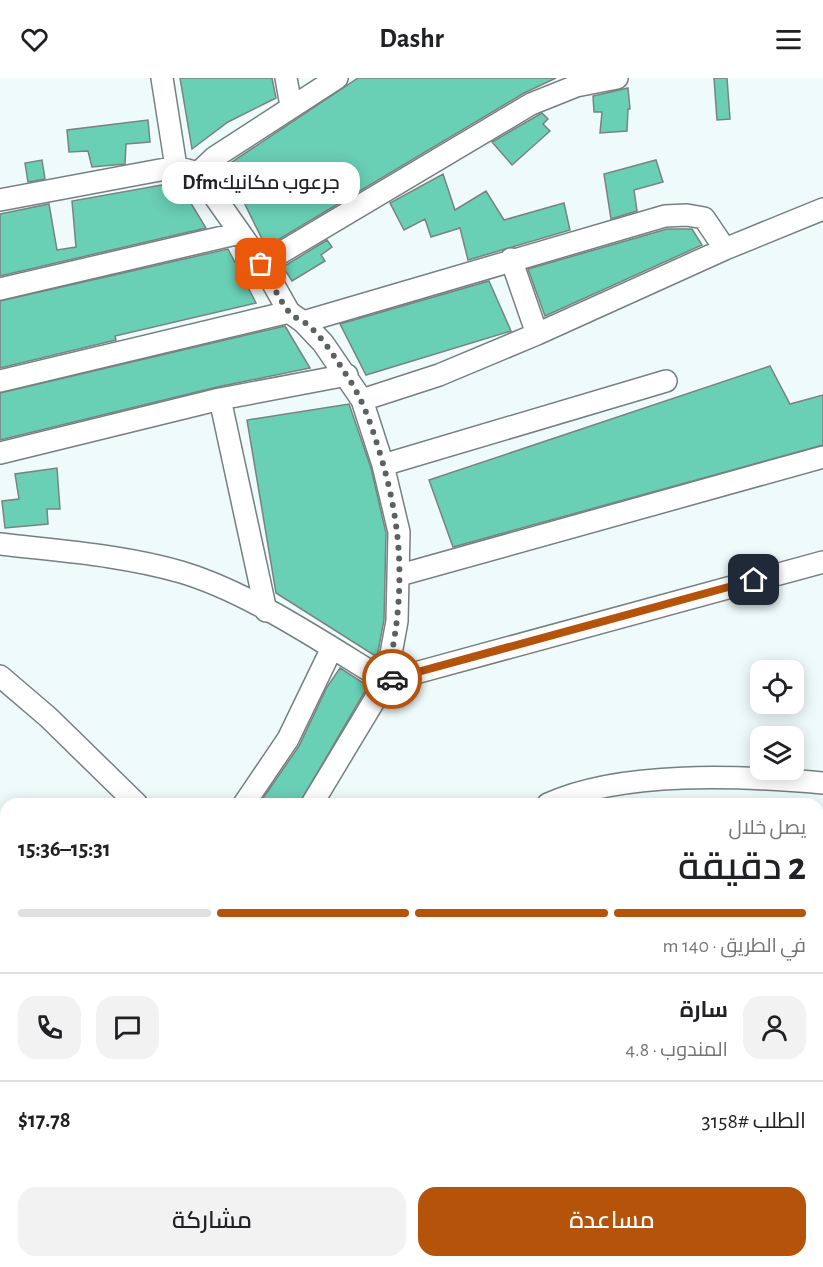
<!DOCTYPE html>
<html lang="ar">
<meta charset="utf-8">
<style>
:root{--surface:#fff;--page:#f2f2f2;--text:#202124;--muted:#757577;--line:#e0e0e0;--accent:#b45309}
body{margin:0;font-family:"Alegreya Sans",Cairo,sans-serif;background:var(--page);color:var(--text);direction:rtl;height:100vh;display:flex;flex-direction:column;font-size:22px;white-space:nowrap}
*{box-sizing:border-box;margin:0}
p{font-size:20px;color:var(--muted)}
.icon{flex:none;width:33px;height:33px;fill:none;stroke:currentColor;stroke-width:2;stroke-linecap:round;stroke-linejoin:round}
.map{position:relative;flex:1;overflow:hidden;direction:ltr}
.side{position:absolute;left:0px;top:720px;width:824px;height:470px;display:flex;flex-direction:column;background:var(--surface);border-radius:18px 18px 0 0;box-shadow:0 3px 15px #0003;direction:rtl}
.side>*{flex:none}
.tools{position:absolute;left:750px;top:582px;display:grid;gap:12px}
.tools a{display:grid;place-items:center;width:54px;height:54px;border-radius:12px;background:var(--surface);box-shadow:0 3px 15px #0003;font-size:30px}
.pin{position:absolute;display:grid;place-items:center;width:51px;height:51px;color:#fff;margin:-26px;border-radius:12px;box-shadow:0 3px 9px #0006}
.courier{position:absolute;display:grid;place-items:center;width:60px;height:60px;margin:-30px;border:4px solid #b45309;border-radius:50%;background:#fff;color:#222;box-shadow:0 2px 8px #0007}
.bubble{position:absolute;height:42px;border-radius:18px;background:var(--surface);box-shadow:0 3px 15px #0003;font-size:20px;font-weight:600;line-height:42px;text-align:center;direction:rtl}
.summary em{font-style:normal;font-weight:600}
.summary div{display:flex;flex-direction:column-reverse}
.summary{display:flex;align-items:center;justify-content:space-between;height:102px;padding:0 18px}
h1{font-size:39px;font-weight:600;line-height:45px}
.bar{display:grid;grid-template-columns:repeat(4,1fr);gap:9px 6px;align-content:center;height:72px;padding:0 18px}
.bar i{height:8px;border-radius:4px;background:var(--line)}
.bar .on{background:var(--accent)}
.bar p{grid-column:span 4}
.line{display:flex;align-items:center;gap:15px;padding:0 18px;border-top:2px solid var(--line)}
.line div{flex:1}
.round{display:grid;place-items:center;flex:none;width:63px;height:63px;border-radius:18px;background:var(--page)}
.cta{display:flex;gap:12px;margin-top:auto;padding:12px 18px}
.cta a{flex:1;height:69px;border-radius:18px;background:var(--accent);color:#fff;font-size:24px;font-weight:600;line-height:69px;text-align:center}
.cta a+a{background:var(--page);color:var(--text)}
header{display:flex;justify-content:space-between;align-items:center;height:78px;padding:0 18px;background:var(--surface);font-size:27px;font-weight:600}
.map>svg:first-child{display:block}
.building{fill:#69cfb5;stroke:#7a8381;stroke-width:1.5}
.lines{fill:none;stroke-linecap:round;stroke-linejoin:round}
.street-casing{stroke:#778081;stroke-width:24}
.street{stroke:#fff;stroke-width:21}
.done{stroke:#5a6161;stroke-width:6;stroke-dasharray:0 10.8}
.route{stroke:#b45309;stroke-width:8}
</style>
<header><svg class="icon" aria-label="menu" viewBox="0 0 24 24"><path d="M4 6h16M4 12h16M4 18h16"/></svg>Dashr<svg class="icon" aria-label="heart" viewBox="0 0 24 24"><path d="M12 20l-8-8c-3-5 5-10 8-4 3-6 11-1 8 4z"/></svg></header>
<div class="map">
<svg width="823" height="1189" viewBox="0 0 823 1189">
<rect width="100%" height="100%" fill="#effafa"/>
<path class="building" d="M 180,0 L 272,0 L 276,20 L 228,44 L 192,71 Z
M 358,0 L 556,0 L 524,15 L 266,169 L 226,88 Z
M 714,0 L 727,0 L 730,41 L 717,42 Z
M 628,10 L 630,31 L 628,31 L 627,53 L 600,55 L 602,34 L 594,34 L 593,18 Z
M 542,35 L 548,41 L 543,46 L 550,53 L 512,87 L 492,64 Z
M 148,42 L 150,64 L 126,66 L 125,86 L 92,89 L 88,73 L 69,74 L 67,52 Z
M 42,82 L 45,101 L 28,104 L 25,85 Z
M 656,82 L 663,104 L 634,112 L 637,133 L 611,141 L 604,96 Z
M 443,96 L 455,132 L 486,113 L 504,142 L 564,125 L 570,152 L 468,182 L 460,150 L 431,159 L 425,141 L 404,152 L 390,125 Z
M 178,104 L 206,150 L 0,198 L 0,136 L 49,126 L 57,172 L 76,169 L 72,123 Z
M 667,151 L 692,151 L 702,167 L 545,238 L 528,191 Z
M 327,162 L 332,169 L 321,177 L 325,183 L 292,203 L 283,189 Z
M 228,171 L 256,225 L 115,258 L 116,262 L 0,290 L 0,223 Z
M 489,203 L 511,253 L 366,297 L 340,246 Z
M 285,248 L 310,290 L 217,309 L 0,362 L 0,315 Z
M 770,288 L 790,326 L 823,317 L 823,367 L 453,469 L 429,402 Z
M 349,326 L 371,390 L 386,455 L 384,542 L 377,579 L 276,515 L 247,342 Z
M 57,390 L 60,431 L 47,431 L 48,446 L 5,450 L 2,423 L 19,421 L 15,396 Z
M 340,590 L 368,608 L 299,726 L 259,726 L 299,668 L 327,609 Z"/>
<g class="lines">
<g class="street-casing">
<path id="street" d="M 162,0 L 176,89
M 286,0 L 291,28
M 198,95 L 262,186 L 289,234 L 303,244 L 323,265 L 362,322 L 383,387 L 399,454 L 397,543 L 386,603 L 312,726
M 0,122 L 176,89 L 198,95 L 215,79 L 337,0
M 511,181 L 537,256
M 262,186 L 531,26 L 576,8 L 617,0
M 0,211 L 240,155
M 303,244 L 665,138 L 687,137 L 704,140 L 725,171
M 0,303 L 289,234
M 220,321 L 266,533
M 362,322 L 439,297 L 537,256 L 725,171 L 823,131
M 0,375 L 220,321 L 347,297
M 383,387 L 666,303
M 0,466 C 60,473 123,477 181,494 C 249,514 325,566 386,603 L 823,484
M 400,497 L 823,379
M 0,598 L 48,639 L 137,726
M 244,726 L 288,661 L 332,570
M 548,726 C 622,692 742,698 823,705
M 0,751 L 6,755
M 818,831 L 823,833
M 0,850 L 6,852
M 0,1024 L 6,1025
M 818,1073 L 823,1103
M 0,1109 L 6,1109
M 432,1184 L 434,1189
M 746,1184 L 767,1189
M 22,1189 L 23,1184
M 592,1189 L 594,1184
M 693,1189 L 695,1184"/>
</g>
<use href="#street" class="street"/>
</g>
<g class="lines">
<path class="done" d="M 261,186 C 270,201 278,220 289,234 C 293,239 299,241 304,244 C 321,256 336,281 347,298 C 362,320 370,343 378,369 C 404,452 406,517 386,603 L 392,601"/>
<path class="route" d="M 392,601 L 754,502"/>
</g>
</svg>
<div class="tools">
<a><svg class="icon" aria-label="locate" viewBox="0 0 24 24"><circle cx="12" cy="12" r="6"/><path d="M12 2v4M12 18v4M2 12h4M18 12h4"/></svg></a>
<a><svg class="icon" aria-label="layers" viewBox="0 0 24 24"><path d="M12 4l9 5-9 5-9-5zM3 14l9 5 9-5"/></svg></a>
</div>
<div class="pin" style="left:261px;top:186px;background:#ea580c"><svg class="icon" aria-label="bag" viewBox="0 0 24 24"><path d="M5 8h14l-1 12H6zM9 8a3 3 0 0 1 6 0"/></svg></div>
<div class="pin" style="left:754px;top:502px;background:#1f2937"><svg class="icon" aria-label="home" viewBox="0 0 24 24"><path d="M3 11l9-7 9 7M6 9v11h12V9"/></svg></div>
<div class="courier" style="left:392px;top:601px"><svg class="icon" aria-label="car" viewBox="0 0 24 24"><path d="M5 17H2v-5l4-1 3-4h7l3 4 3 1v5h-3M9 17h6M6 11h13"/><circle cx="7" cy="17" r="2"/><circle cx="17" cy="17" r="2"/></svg></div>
<div class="bubble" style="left:162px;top:84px;width:198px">جرعوب مكانيكDfm</div>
<section class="side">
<div class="summary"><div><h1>2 دقيقة</h1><p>يصل خلال</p></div><em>15:31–15:36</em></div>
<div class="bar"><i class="on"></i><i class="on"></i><i class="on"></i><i></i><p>في الطريق · 140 m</p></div>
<div class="line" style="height:108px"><a class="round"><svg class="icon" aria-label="person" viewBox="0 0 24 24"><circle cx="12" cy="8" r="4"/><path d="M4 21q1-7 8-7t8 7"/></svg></a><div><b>سارة</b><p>المندوب · 4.8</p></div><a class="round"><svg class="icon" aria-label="chat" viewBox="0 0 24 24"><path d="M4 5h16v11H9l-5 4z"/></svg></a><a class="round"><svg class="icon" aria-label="phone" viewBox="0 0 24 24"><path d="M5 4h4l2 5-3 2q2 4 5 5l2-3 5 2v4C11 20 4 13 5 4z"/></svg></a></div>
<div class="line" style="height:78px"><div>الطلب #3158</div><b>$17.78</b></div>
<div class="cta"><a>مساعدة</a><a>مشاركة</a></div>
</section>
</div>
